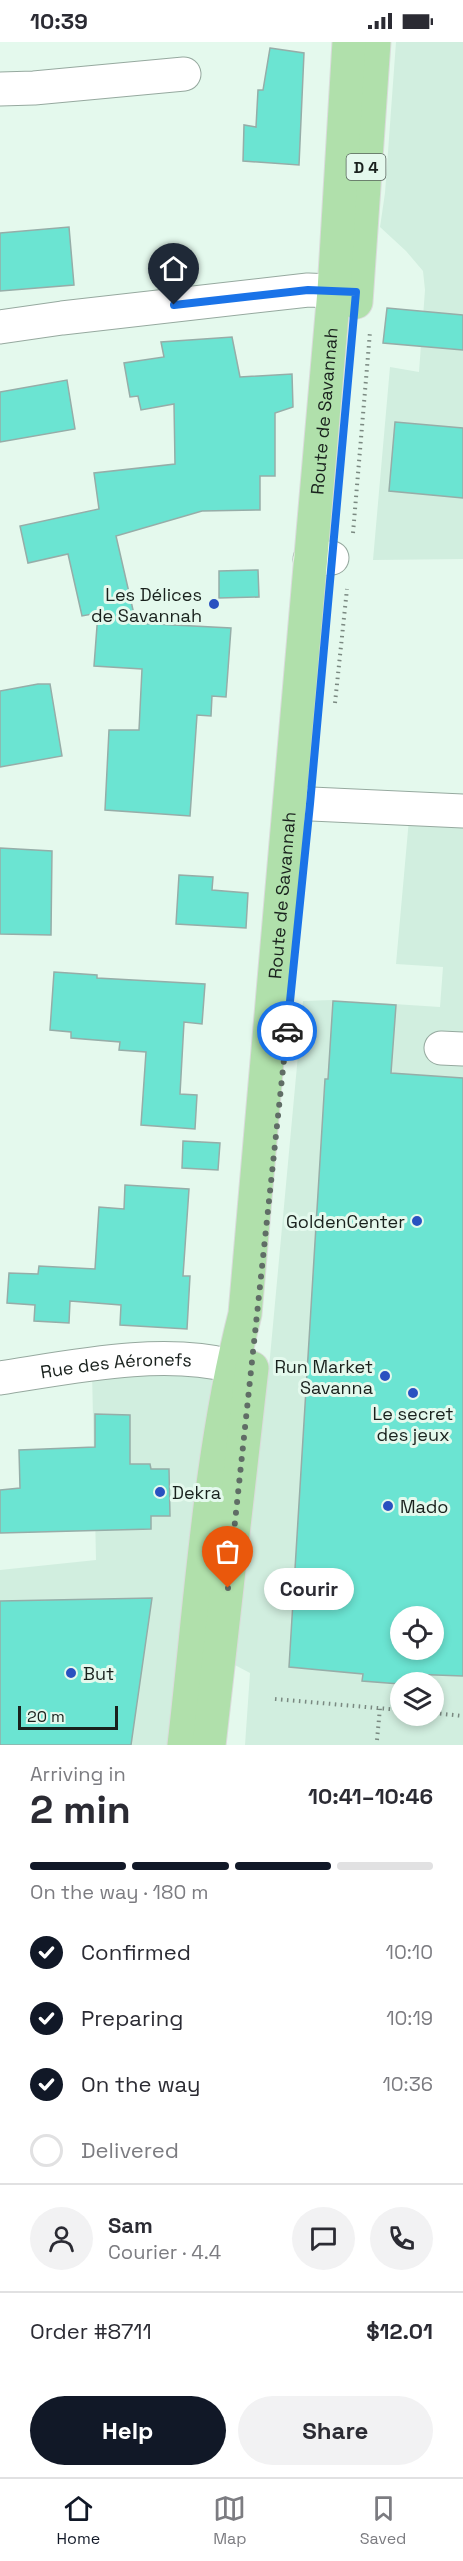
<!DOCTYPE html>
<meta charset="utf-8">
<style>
:root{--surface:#fff;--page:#f2f2f3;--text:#2b2b33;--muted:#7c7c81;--line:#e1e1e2;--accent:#111827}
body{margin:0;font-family:"Space Grotesk",sans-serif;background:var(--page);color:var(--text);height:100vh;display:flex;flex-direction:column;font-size:22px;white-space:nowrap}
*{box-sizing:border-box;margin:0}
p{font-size:20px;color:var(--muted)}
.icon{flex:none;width:33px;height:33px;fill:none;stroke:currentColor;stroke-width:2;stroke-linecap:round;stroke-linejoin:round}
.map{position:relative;height:1703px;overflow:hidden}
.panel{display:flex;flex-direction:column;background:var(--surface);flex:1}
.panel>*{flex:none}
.controls{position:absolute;left:390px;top:1564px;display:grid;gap:12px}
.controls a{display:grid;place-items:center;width:54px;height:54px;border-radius:50%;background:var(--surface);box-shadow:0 3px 9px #0003;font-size:30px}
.scale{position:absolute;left:18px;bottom:15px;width:100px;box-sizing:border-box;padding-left:6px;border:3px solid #19211d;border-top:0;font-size:16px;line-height:21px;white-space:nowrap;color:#19211d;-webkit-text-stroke:4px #e4f9ed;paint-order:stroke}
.pin{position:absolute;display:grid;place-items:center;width:51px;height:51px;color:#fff;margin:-62px -26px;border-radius:50% 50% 50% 0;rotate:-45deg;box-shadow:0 0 6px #0007}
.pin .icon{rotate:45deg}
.courier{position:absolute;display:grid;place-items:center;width:60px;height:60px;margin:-30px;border:4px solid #1a73e8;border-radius:50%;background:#fff;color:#222;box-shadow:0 2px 8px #0007}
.bubble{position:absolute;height:42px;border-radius:21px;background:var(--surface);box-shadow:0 3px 9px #0003;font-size:20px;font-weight:700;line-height:42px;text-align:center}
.headline em{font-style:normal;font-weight:700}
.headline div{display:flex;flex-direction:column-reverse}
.headline{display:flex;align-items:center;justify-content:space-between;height:102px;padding:0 30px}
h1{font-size:39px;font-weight:700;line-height:45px}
.bar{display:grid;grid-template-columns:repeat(4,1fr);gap:9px 6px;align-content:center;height:72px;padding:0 30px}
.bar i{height:8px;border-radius:4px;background:var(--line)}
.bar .on{background:var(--accent)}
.bar p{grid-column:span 4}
.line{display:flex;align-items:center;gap:15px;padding:0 30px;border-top:2px solid var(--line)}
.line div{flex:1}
.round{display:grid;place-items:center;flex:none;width:63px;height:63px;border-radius:32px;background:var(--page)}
ol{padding:0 30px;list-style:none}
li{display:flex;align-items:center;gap:18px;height:66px}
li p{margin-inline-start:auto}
li .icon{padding:6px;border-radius:50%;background:var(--accent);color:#fff;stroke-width:4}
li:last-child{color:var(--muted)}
li i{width:33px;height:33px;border:3px solid var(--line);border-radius:50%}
.primary-button{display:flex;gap:12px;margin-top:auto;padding:12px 30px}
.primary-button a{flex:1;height:69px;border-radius:36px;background:var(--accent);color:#fff;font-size:24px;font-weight:700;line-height:69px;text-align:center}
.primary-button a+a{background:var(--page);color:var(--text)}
.status{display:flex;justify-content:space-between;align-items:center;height:42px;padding:0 30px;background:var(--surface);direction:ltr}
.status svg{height:16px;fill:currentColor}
.tab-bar{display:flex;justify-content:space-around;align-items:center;height:84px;border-top:2px solid var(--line);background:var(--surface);font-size:16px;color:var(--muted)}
.tab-bar a{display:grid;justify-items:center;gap:3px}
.tab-bar .on{color:var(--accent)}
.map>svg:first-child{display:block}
.built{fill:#d1eedf;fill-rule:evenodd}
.building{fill:#6be4d2;stroke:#96ada8;stroke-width:1.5;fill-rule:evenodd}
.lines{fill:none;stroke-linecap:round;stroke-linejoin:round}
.minor-casing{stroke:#96a99f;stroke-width:35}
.major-casing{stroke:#dadbdb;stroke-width:35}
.path{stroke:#7a8981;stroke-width:4;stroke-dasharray:1.5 4.5;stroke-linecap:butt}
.minor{stroke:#fff;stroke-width:33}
.major{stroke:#b0e0ab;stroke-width:33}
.done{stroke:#606d66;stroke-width:6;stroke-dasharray:0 10.8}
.route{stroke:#1a73e8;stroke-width:8}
.poi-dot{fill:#2951c0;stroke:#e4f9ed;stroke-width:2}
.labels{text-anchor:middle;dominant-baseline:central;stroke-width:6;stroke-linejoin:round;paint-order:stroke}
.shield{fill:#e4f9ed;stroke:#56625b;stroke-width:1.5}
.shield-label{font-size:16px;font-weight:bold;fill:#19211d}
.street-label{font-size:18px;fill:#19211d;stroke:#e4f9ed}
.poi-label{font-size:18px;fill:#19211d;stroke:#e4f9ed;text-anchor:end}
</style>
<div class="status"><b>10:39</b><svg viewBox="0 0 49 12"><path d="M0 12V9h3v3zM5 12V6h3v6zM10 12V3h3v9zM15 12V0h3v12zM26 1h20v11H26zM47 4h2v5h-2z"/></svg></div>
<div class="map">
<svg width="463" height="1703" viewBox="0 0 463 1703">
<rect width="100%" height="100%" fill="#e4f9ed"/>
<path class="built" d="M 396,0 L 463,0 L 463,517 L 373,518 L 390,325 L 419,330 L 425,248 L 423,229 L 406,209 L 380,185 L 385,151 Z
M 463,753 L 463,1703 L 245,1703 L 250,1631 L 231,1621 L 270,1315 L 303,959 L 332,958 L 440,965 L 443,925 L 396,922 L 410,766 ZM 400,1575 L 434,1575 L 434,1608 L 400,1608 ZM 400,1641 L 434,1641 L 434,1674 L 400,1674 Z
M 214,1322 L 170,1703 L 0,1703 L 0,1528 L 96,1518 L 92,1329 Z"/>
<path class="building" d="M 270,6 L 304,11 L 299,123 L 243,119 L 244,83 L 256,85 L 258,48 L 263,48 Z
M 69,185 L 74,243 L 0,249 L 0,191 Z
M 387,266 L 463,273 L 463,308 L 383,301 Z
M 232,295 L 240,335 L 292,332 L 293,365 L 275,371 L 275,434 L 260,434 L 260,468 L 202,469 L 116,494 L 136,581 L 231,586 L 226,655 L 212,654 L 211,674 L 197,673 L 190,774 L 105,768 L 109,688 L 139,688 L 142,627 L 94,624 L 98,571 L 82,574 L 68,512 L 28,521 L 20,484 L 99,467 L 94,431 L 175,422 L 174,362 L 141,368 L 138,354 L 130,355 L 124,321 L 164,315 L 161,300 Z
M 67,338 L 75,387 L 0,400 L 0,350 Z
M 395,380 L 463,386 L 463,456 L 389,449 Z
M 258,528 L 259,555 L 219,556 L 219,529 Z
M 38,642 L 50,642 L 62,714 L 0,725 L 0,649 Z
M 0,806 L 52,809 L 51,893 L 0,892 Z
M 179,833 L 213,835 L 212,848 L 248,851 L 246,886 L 176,882 Z
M 54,930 L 97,933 L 97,936 L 205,942 L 202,982 L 184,980 L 180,1052 L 197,1053 L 195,1087 L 141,1083 L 146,1010 L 119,1008 L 120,1000 L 71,996 L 71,990 L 50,988 Z
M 333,959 L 396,963 L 391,1031 L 463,1036 L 463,1634 L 409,1632 L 406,1641 L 400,1642 L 362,1639 L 363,1632 L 289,1625 L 325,1037 L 328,1037 ZM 400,1575 L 434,1575 L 434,1608 L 400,1608 Z
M 183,1099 L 220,1101 L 218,1128 L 182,1126 Z
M 125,1143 L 189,1147 L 183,1234 L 190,1234 L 187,1287 L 120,1283 L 121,1263 L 70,1259 L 69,1281 L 34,1279 L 35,1263 L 7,1261 L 9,1231 L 38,1232 L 39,1224 L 95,1227 L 99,1165 L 124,1167 Z
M 95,1372 L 130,1373 L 130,1422 L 150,1422 L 151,1427 L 169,1427 L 170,1474 L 151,1474 L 151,1487 L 0,1491 L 0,1448 L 20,1446 L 19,1408 L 95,1405 Z
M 152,1556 L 131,1703 L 0,1703 L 0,1559 Z"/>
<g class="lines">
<g class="minor-casing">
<g id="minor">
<path d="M 0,47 L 34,46 L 184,32"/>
<path d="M 0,285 L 62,276 L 308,248 L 356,250"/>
<path d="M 310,517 L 332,516"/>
<path d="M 290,761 L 463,769"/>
<path d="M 441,1006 L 463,1007"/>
<path id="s1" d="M 0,1336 C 72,1325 161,1306 231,1324"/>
</g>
</g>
<g class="major-casing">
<g id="major">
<path d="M 356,260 L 374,0"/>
<path id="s2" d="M 184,1703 C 201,1559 209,1413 245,1272 L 334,249 L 349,0"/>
<path d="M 209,1703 L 252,1326"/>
</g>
</g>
<path class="path" d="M 353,491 L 370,290
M 335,661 L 347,547
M 275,1657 L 400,1668
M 434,1671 L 463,1674
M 377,1698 L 380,1666"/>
<use href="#minor" class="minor"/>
<use href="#major" class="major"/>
</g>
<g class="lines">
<path class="done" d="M 228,1546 L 287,989"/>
<path class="route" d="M 174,263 L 308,248 L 356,250 L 310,762 L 287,989"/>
</g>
<g class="poi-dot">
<circle cx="214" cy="562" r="6"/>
<circle cx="417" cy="1179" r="6"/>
<circle cx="385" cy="1334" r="6"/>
<circle cx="413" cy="1351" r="6"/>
<circle cx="160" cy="1450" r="6"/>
<circle cx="388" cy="1464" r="6"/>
<circle cx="71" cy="1631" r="6"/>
</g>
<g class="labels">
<rect class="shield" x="346.5" y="112" width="39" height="26" rx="4.5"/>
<g class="shield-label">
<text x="366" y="125">D 4</text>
</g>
<g class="street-label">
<text stroke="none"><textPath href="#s2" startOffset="1342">Route de Savannah</textPath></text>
<text stroke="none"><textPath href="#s2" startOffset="856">Route de Savannah</textPath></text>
<text stroke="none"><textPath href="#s1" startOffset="117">Rue des Aéronefs</textPath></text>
</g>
<g class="poi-label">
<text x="202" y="552">Les Délices<tspan x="202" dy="21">de Savannah</tspan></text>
<text x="405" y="1179">GoldenCenter</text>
<text x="373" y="1324">Run Market<tspan x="373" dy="21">Savanna</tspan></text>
<text x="413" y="1371" text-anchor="middle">Le secret<tspan x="413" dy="21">des jeux</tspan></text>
<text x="172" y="1450" text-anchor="start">Dekra</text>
<text x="400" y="1464" text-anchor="start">Mado</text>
<text x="83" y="1631" text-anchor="start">But</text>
</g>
</g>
</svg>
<div class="controls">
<a><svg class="icon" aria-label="locate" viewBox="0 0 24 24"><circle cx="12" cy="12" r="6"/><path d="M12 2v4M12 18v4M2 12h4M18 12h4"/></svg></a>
<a><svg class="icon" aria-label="layers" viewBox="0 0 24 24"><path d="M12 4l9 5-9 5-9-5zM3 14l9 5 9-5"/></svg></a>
</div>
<div class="scale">20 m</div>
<div class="pin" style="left:228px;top:1546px;background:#ea580c"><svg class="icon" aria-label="bag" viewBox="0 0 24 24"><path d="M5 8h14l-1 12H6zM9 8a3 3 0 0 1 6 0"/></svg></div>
<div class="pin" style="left:174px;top:263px;background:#1f2937"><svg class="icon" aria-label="home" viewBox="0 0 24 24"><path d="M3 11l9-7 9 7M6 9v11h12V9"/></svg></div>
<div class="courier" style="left:287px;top:989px"><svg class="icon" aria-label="car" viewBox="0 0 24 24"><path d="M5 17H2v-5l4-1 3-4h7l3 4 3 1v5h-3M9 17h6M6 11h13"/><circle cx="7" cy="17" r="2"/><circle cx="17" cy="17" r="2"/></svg></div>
<div class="bubble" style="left:264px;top:1526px;width:90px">Courir</div>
</div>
<section class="panel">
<div class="headline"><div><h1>2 min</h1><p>Arriving in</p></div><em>10:41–10:46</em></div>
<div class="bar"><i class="on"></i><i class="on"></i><i class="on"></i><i></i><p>On the way · 180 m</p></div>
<ol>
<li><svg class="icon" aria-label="check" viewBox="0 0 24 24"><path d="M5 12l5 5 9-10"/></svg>Confirmed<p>10:10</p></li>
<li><svg class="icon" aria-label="check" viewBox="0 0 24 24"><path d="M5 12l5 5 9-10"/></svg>Preparing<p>10:19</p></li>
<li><svg class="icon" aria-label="check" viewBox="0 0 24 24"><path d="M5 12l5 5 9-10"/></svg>On the way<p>10:36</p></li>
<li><i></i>Delivered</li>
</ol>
<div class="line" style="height:108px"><a class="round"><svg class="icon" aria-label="person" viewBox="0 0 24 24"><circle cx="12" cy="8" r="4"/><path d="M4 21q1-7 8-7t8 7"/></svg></a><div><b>Sam</b><p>Courier · 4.4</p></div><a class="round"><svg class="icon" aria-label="chat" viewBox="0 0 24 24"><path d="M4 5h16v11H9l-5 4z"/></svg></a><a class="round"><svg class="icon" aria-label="phone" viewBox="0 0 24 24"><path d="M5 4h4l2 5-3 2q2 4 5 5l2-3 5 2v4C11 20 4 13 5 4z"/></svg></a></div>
<div class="line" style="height:78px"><div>Order #8711</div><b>$12.01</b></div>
<div class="primary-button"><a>Help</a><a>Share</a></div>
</section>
<nav class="tab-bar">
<a class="on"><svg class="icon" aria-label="home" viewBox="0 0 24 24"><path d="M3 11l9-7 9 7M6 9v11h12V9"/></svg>Home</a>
<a><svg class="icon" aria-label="map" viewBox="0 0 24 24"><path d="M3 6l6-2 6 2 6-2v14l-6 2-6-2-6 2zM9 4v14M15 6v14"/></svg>Map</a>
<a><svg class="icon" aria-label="saved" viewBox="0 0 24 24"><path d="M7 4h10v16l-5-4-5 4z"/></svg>Saved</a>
</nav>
